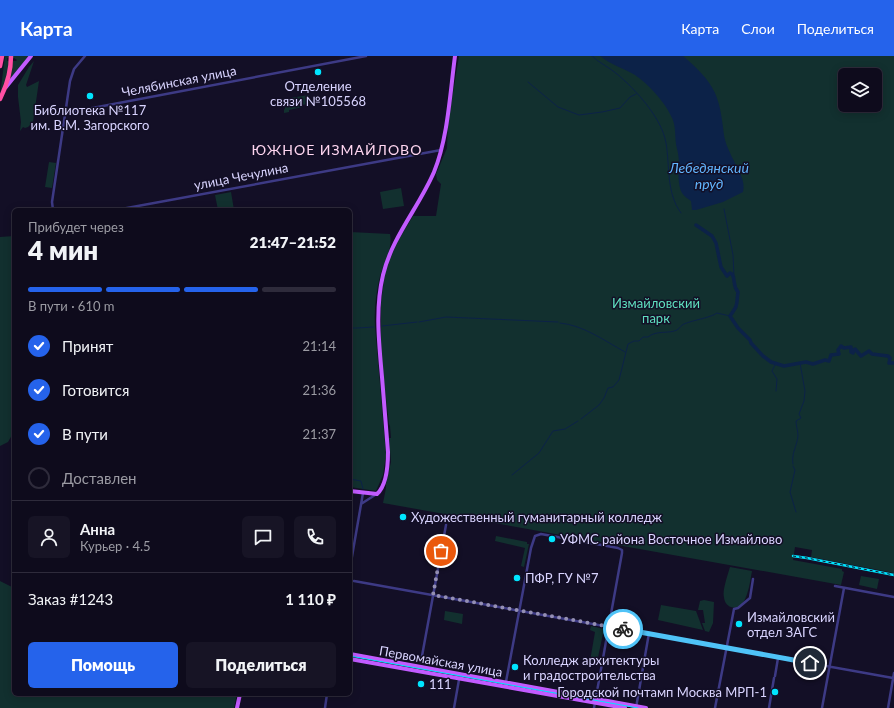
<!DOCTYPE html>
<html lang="ru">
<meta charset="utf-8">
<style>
:root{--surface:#0e0b1c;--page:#171425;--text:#f1f3f6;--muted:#9b9ba3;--line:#2e2b3b;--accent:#2563eb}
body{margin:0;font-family:Lato,sans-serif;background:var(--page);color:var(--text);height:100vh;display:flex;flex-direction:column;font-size:15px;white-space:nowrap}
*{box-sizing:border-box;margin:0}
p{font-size:13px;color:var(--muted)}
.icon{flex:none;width:22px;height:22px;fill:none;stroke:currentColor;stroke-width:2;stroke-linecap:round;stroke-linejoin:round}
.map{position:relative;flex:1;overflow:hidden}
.sheet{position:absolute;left:12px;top:152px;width:340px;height:488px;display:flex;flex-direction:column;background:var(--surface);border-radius:6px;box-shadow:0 2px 10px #0003,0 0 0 1px var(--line)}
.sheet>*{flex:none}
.controls{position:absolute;left:838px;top:12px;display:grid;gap:8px}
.controls a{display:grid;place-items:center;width:44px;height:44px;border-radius:6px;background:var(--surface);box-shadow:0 2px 10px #0003,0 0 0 1px var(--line);font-size:20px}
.pin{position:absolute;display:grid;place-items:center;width:34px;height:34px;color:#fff;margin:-17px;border:2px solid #fff;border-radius:50%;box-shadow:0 1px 4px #0007}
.courier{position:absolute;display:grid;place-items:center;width:40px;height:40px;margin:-20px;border:3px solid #4fc3f7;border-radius:50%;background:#fff;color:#222;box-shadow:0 1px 5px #0007}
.summary em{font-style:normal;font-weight:800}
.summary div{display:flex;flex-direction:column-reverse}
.summary{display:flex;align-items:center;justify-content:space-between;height:68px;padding:0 16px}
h1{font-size:26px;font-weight:800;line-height:30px}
.bar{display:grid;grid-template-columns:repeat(4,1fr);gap:6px 4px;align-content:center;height:48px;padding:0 16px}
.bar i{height:5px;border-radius:3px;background:var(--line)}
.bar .selected{background:var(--accent)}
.bar p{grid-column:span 4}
.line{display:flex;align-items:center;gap:10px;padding:0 16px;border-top:1px solid var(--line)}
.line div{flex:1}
.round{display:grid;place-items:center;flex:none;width:42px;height:42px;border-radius:6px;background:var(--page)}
ol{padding:0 16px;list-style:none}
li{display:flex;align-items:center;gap:12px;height:44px}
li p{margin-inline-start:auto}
li .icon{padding:4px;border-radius:50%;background:var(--accent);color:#fff;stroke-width:4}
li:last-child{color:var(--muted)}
li i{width:22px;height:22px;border:2px solid var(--line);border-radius:50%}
.button{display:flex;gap:8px;margin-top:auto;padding:8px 16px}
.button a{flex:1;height:46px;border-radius:6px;background:var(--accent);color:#fff;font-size:16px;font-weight:800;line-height:46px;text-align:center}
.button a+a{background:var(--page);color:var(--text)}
header{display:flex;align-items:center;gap:24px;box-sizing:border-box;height:56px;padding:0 20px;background:var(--accent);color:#fff}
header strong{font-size:19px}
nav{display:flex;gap:22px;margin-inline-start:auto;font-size:14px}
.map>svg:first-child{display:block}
.green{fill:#12302f;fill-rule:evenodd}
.water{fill:#0c2248}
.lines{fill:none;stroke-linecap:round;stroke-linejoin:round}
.stream{stroke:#0c2248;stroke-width:1}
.river{stroke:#0c2248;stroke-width:3.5}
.minor-tunnel{stroke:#312d47;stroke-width:2.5;stroke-dasharray:2.5 1;stroke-linecap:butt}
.minor{stroke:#3d3a85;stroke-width:2.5}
.major{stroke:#c25bff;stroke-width:4}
.highway{stroke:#ff4fa3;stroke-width:4.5}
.tram{stroke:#00e5ff;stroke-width:1}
.rail-casing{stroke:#00e5ff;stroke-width:2.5}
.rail{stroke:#130f26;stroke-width:1;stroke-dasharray:3;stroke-linecap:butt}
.done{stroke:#948fb3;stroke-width:4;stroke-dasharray:0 7.2}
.route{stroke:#4fc3f7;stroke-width:5}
.poi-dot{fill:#00e5ff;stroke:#130f26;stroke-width:1.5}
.labels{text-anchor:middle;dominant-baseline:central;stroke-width:3;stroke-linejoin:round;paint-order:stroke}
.street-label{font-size:13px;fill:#d9d4ff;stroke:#130f26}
.poi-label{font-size:13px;fill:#d9d4ff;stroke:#130f26;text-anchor:start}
.park-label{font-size:13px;fill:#5fe0c0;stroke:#130f26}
.neighbourhood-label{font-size:14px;letter-spacing:1px;fill:#ffd6f0;stroke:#130f26}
.water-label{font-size:14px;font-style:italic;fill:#62b6ff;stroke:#130f26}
</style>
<header>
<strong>Карта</strong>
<nav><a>Карта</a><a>Слои</a><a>Поделиться</a></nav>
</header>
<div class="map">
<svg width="894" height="652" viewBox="0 0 894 652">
<rect width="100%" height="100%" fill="#130f26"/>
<path class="green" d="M 5,0 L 29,0 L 10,24 L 13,5 L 16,5 L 17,4 L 14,2 L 7,2 L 7,5 L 10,5 L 9,16 L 0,40 Z
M 459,0 L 894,0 L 894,517 L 811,501 L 812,494 L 795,491 L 793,504 L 842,513 L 842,515 L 844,516 L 841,529 L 383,447 L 386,432 L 386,428 L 391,406 L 389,382 L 391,382 L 390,370 L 389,368 L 381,298 L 381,247 L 385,217 L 389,205 L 398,185 L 413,160 L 436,160 L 441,128 L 437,124 L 436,118 L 447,92 L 448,67 ZM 845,19 L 875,19 L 875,49 L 845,49 Z
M 34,5 L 26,29 L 27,31 L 39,25 L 33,66 L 28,71 L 25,72 L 23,71 L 20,75 L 21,66 L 18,41 L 18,29 L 29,11 Z
M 309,39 L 309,41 L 307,42 L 308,48 L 302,49 L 303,51 L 289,54 L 289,56 L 284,57 L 284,54 L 290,42 Z
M 49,106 L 56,107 L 52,132 L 45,131 Z
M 401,132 L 404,150 L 383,153 L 380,136 Z
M 231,136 L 234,154 L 218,154 L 215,139 Z
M 350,176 L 390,178 C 393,193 384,206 380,220 C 376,237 374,253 375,270 L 386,399 L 383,419 L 376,435 L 350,431 Z
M 14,180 L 14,380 L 12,379 L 8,386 L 0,390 L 0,181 Z
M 496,480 L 527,486 L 527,488 L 529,488 L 524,511 L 521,510 L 525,492 L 495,485 Z
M 730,511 L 752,515 C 750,525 747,557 731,551 C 727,550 724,545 724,541 C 722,535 728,518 730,511 Z
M 861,520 L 879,523 L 877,533 L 859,529 Z
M 0,525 L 14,532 L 14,638 L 237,638 L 234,652 L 0,652 Z
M 704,544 L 714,546 L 713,567 L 709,576 L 705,575 L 702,567 L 705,567 L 703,554 L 698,554 L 700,545 Z
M 661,549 L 696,555 L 703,574 L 658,564 Z
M 445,555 L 463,558 L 462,568 L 444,564 Z
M 591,570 L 604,573 L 597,606 L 590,605 L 595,576 L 590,574 Z"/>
<path class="water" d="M 600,0 L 683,0 C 695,10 708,22 715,37 C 721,51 722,64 724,79 C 725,87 730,97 734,105 C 738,114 746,125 743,136 L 723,146 L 696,154 L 692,154 L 691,145 C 688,143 684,140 682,137 C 678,131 678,114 679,107 C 679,103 678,96 677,93 C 674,82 677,70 671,60 C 665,46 647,27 635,19 C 623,12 611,9 600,0 Z"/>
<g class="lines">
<path class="stream" d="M 592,0 C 599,7 609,11 617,18 C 635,33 662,62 666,87 C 670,110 666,137 681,157
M 528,26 L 558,51 L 579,59 L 602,56 L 620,52 L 630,41 L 636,38
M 724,153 L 733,199 L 734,220
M 419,266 L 446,261 L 558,266
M 560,267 C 583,269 605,285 625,296
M 382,270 L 417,266
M 350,272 L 356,272
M 357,272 L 374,271
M 776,307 L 772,315 L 777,323 L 776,335
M 581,363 L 599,349 L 604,342 L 608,332 L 613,331 L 619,324 L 628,288 L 634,285 L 639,285 L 643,281 L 648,281 C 656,274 669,278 677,274 C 680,272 681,269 684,268 C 693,264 710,262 717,257 L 730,260
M 793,408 C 791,398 797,390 798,380 C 798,375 796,370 796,365 L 801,362 L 799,358 L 804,345 L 805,335 L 800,307
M 793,410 L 795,414 L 790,436 L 796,456
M 512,419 L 539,397 L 553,375 L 565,373 L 578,365
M 350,423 L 361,425 L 363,433"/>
<path class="river" d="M 696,169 L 712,180 L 716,187 L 721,211 L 727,220 L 730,217 L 732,218 C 736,224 732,229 738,236 C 736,250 739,247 730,260 L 738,272 L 750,284 L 751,287 L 763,300 L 771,306 L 784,310 L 806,306 L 813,308 L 825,304 L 829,305 L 831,299 L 839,298 L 838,294 L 841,290 L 844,292 L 851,291 L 851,296 L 853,297 L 854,294 L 855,293 L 861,300 L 869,295 L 872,298 L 888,300 L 890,302 L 889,307 L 894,307"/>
<path class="minor-tunnel" d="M 421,606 L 422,600"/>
<path class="minor" d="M 66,57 L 366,0
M 53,154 L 52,146 L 70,25 L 74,13 L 85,0
M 116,154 L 441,94
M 361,448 L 375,439
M 350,512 L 363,437
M 354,525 L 893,622
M 835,530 L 894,541
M 422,600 L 446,469
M 775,620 L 778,602
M 505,631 L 531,492 L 535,480 L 541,478 L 618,492 L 622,494 L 622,497 L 594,652
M 325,652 L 327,638
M 454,652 L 460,618
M 636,652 L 649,577
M 715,652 L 734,553 L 738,552 L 750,542 L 753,523
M 769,652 L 774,622
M 822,652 L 844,532
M 888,652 L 894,617"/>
<path class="major" d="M 6,31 L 31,0
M 350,435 L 377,438 C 387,429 388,409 388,396 C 386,371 384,346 382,321 C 379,287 375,253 383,219 C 392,181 419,151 434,116 C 448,82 450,37 455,0
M 350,598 L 646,652
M 350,603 L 625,652
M 237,652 L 240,638"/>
<path class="highway" d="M 0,10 L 2,0
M 0,43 C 7,29 11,16 11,0"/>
<path class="tram" d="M 350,600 L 638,652"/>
<g class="rail-casing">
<path id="rail" d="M 793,500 L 807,502 L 894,519"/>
</g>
<use href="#rail" class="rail"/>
</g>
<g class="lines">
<path class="done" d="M 441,495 L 433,539 L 623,573"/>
<path class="route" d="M 623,573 L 810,607"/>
</g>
<g class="poi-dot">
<circle cx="318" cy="16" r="4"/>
<circle cx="90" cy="40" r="4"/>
<circle cx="403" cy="461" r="4"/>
<circle cx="552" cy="483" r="4"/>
<circle cx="517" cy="522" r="4"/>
<circle cx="739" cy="568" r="4"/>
<circle cx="515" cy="611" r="4"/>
<circle cx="421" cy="628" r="4"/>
<circle cx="775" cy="636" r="4"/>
</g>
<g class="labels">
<g class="street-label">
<text transform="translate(179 25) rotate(-11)">Челябинская улица</text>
<text transform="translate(241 120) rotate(-11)">улица Чечулина</text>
<text transform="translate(441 605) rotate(10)">Первомайская улица</text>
</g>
<g class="poi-label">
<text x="318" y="30" text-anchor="middle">Отделение<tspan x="318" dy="15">связи №105568</tspan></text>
<text x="90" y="54" text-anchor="middle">Библиотека №117<tspan x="90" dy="15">им. В.М. Загорского</tspan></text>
<text x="411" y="461">Художественный гуманитарный колледж</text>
<text x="560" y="483">УФМС района Восточное Измайлово</text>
<text x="525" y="522">ПФР, ГУ №7</text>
<text x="747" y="561">Измайловский<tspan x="747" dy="15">отдел ЗАГС</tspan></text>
<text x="523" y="604">Колледж архитектуры<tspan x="523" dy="15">и градостроительства</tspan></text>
<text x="429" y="628">111</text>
<text x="767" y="636" text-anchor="end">Городской почтамп Москва МРП-1</text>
</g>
<g class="park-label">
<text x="656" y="247">Измайловский<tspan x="656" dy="15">парк</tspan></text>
</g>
<g class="neighbourhood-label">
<text x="337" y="93">ЮЖНОЕ ИЗМАЙЛОВО</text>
</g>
<g class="water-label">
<text x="709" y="111">Лебедянский<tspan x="709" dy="16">пруд</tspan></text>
</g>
</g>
</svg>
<div class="controls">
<a><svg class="icon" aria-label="layers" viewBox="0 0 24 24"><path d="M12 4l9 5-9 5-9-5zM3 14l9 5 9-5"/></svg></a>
</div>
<div class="pin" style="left:441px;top:495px;background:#ea580c"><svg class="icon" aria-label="bag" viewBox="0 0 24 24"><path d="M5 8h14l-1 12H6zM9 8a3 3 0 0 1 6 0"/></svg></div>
<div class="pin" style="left:810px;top:607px;background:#1f2937"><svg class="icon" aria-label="home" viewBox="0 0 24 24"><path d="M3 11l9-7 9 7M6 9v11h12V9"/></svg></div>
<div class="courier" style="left:623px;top:573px"><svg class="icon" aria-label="bike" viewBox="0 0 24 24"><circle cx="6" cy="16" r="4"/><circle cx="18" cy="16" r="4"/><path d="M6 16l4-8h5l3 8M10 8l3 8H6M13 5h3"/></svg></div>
<section class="sheet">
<div class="summary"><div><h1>4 мин</h1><p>Прибудет через</p></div><em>21:47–21:52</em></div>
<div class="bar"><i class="selected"></i><i class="selected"></i><i class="selected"></i><i></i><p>В пути · 610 m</p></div>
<ol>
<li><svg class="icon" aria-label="check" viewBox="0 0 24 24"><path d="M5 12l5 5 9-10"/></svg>Принят<p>21:14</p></li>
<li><svg class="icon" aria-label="check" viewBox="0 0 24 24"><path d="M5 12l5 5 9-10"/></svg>Готовится<p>21:36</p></li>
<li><svg class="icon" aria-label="check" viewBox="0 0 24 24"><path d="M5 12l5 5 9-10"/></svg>В пути<p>21:37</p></li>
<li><i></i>Доставлен</li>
</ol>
<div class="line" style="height:72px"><a class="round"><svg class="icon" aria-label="person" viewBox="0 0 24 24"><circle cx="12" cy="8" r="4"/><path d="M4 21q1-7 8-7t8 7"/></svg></a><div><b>Анна</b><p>Курьер · 4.5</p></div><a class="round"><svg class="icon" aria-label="chat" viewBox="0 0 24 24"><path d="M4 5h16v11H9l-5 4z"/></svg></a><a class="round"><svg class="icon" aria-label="phone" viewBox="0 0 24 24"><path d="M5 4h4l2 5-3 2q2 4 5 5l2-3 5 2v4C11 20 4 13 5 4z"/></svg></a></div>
<div class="line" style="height:52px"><div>Заказ #1243</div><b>1 110 ₽</b></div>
<div class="button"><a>Помощь</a><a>Поделиться</a></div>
</section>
</div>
